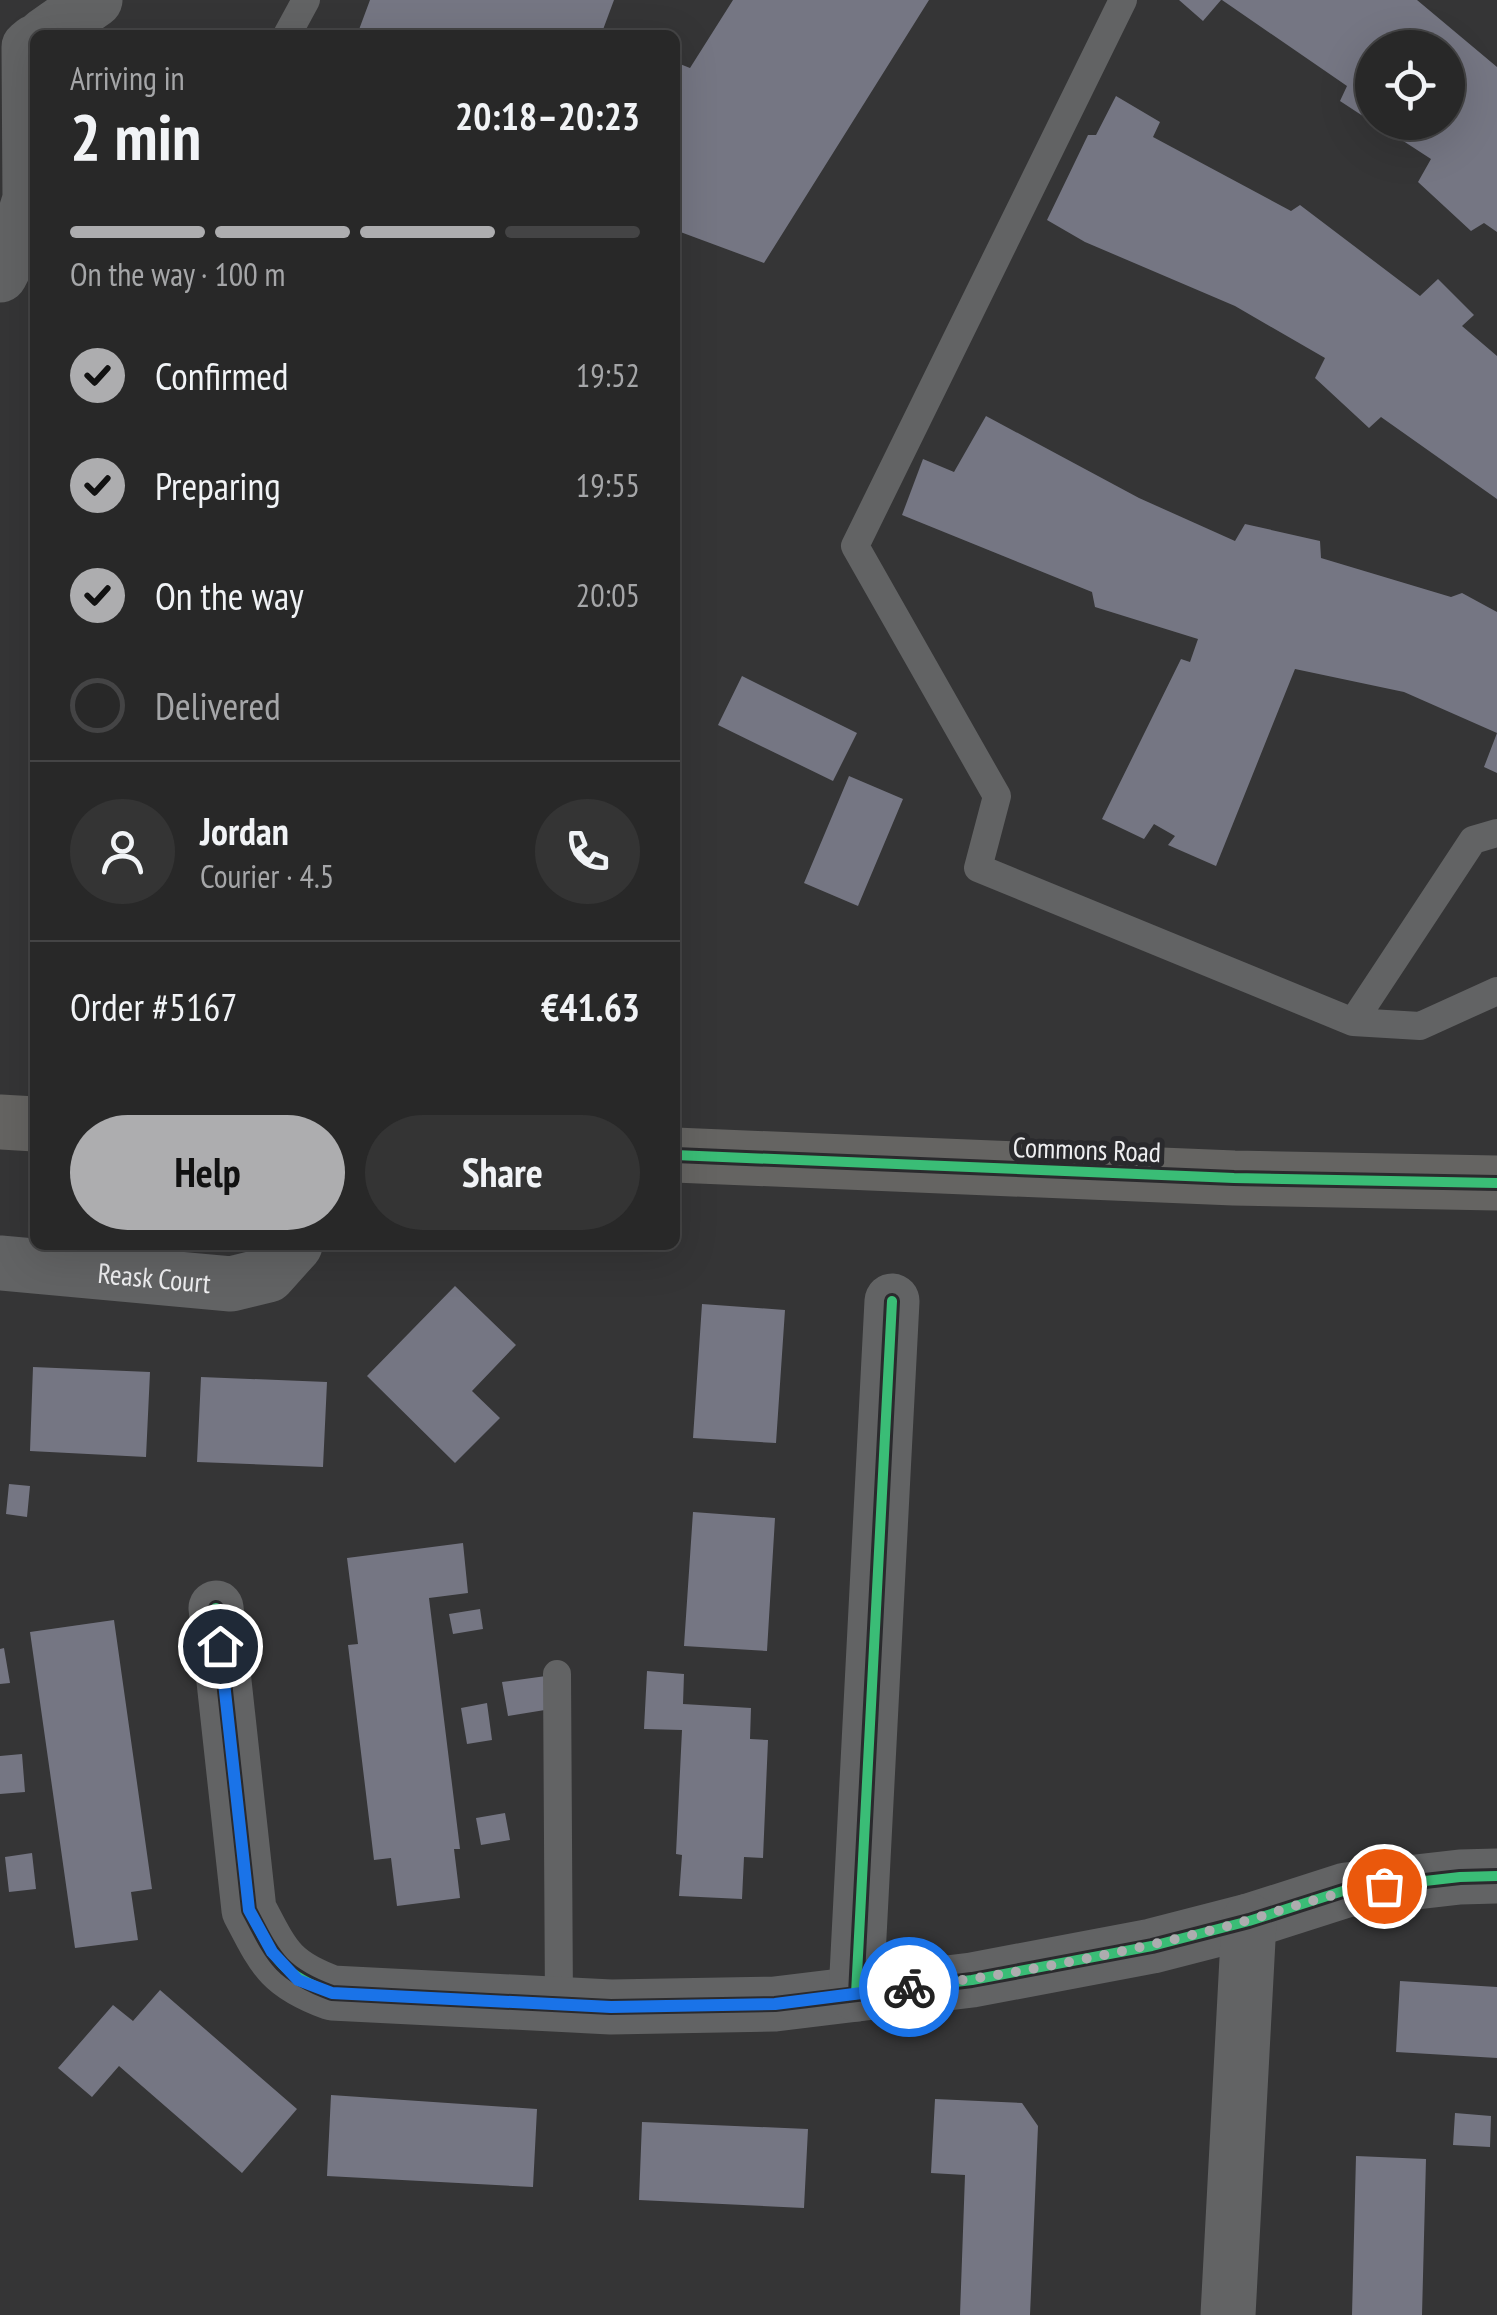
<!DOCTYPE html>
<meta charset="utf-8">
<style>
:root{--surface:#282828;--page:#343434;--text:#f1f3f6;--muted:#a5a6a8;--line:#444445;--accent:#adadaf}
body{margin:0;font-family:"PT Sans Narrow",sans-serif;background:var(--page);color:var(--text);height:100vh;display:flex;flex-direction:column;font-size:38px;white-space:nowrap}
*{box-sizing:border-box;margin:0}
p{font-size:32px;color:var(--muted)}
.icon{flex:none;width:55px;height:55px;fill:none;stroke:currentColor;stroke-width:2;stroke-linecap:round;stroke-linejoin:round}
.map{position:relative;flex:1;overflow:hidden}
.panel{position:absolute;left:30px;top:30px;width:650px;height:1220px;display:flex;flex-direction:column;background:var(--surface);border-radius:15px;box-shadow:0 10px 40px #0002,0 0 0 2px var(--line)}
.panel>*{flex:none}
.buttons{position:absolute;left:1355px;top:30px;display:grid;gap:20px}
.buttons a{display:grid;place-items:center;width:110px;height:110px;border-radius:50%;background:var(--surface);box-shadow:0 10px 40px #0002,0 0 0 2px var(--line);font-size:50px}
.pin{position:absolute;display:grid;place-items:center;width:85px;height:85px;color:#fff;margin:-42px;border:5px solid #fff;border-radius:50%;box-shadow:0 2px 10px #0007}
.courier{position:absolute;display:grid;place-items:center;width:100px;height:100px;margin:-50px;border:8px solid #1a73e8;border-radius:50%;background:#fff;color:#222;box-shadow:0 2px 12px #0007}
.head em{font-style:normal;font-weight:800}
.head div{display:flex;flex-direction:column-reverse}
.head{display:flex;align-items:center;justify-content:space-between;height:170px;padding:0 40px}
h1{font-size:65px;font-weight:800;line-height:75px}
.bar{display:grid;grid-template-columns:repeat(4,1fr);gap:15px 10px;align-content:center;height:120px;padding:0 40px}
.bar i{height:12px;border-radius:8px;background:var(--line)}
.bar .active{background:var(--accent)}
.bar p{grid-column:span 4}
.line{display:flex;align-items:center;gap:25px;padding:0 40px;border-top:2px solid var(--line)}
.line div{flex:1}
.round{display:grid;place-items:center;flex:none;width:105px;height:105px;border-radius:52px;background:var(--page)}
ol{padding:0 40px;list-style:none}
li{display:flex;align-items:center;gap:30px;height:110px}
li p{margin-inline-start:auto}
li .icon{padding:10px;border-radius:50%;background:var(--accent);color:#111;stroke-width:4}
li:last-child{color:var(--muted)}
li i{width:55px;height:55px;border:5px solid var(--line);border-radius:50%}
.cta{display:flex;gap:20px;margin-top:auto;padding:20px 40px}
.cta a{flex:1;height:115px;border-radius:60px;background:var(--accent);color:#111;font-size:40px;font-weight:800;line-height:115px;text-align:center}
.cta a+a{background:var(--page);color:var(--text)}
.map>svg:first-child{display:block}
.building{fill:#757683}
.lines{fill:none;stroke-linecap:round;stroke-linejoin:round}
.lane{stroke:#626364;stroke-width:28}
.street{stroke:#626364;stroke-width:55}
.secondary{stroke:#656462;stroke-width:55}
.cycleway-casing{stroke:#2a2a2d;stroke-width:16}
.cycleway{stroke:#3abd76;stroke-width:10}
.done{stroke:#adadaf;stroke-width:10;stroke-dasharray:0 18}
.route{stroke:#1a73e8;stroke-width:12}
.labels{text-anchor:middle;dominant-baseline:central;stroke-width:10;stroke-linejoin:round;paint-order:stroke}
.street-label{font-size:28px;fill:#eeeef0;stroke:#2a2a2d}
</style>
<div class="map">
<svg width="1497" height="2315" viewBox="0 0 1497 2315">
<rect width="100%" height="100%" fill="#353536"/>
<path class="building" d="M 370,0 L 614,0 L 601,35 L 357,35 Z
M 733,0 L 929,0 L 764,263 L 675,230 L 675,62 L 690,68 Z
M 1179,0 L 1221,0 L 1203,21 Z
M 1222,0 L 1417,0 L 1497,67 L 1497,232 L 1484,223 L 1471,231 L 1418,182 L 1431,159 L 1374,122 L 1448,122 L 1448,48 L 1372,48 L 1372,122 L 1340,101 L 1347,86 Z
M 1116,96 L 1160,122 L 1153,137 L 1291,211 L 1300,205 L 1420,296 L 1438,279 L 1474,315 L 1462,326 L 1497,356 L 1497,499 L 1381,417 L 1369,428 L 1315,378 L 1325,358 L 1235,306 L 1085,242 L 1047,220 L 1088,135 L 1096,135 Z
M 986,416 L 1139,498 L 1235,541 L 1245,524 L 1320,541 L 1321,558 L 1451,597 L 1462,593 L 1497,612 L 1497,733 L 1404,692 L 1295,669 L 1216,866 L 1168,845 L 1175,836 L 1154,824 L 1144,839 L 1102,819 L 1181,659 L 1190,662 L 1198,639 L 1095,607 L 1092,592 L 902,515 L 923,459 L 954,472 Z
M 742,676 L 857,733 L 833,781 L 718,725 Z
M 1497,733 L 1497,773 L 1484,767 Z
M 849,776 L 903,799 L 858,906 L 804,883 Z
M 455,1286 L 516,1345 L 472,1391 L 500,1418 L 455,1463 L 367,1376 Z
M 702,1304 L 785,1310 L 776,1443 L 693,1438 Z
M 33,1367 L 150,1372 L 146,1457 L 30,1451 Z
M 201,1377 L 327,1382 L 323,1467 L 197,1462 Z
M 9,1484 L 30,1486 L 27,1517 L 6,1514 Z
M 693,1512 L 775,1518 L 767,1651 L 684,1646 Z
M 463,1543 L 468,1593 L 429,1598 L 460,1849 L 454,1849 L 460,1898 L 397,1906 L 391,1858 L 374,1860 L 348,1645 L 358,1644 L 347,1558 Z
M 480,1609 L 483,1629 L 453,1634 L 449,1614 Z
M 114,1620 L 152,1889 L 131,1892 L 138,1940 L 75,1948 L 30,1632 Z
M 4,1648 L 10,1683 L 0,1684 L 0,1649 Z
M 647,1671 L 684,1674 L 683,1704 L 751,1708 L 750,1739 L 768,1740 L 763,1858 L 744,1857 L 742,1899 L 679,1896 L 682,1855 L 676,1854 L 682,1730 L 644,1729 Z
M 546,1676 L 551,1709 L 508,1716 L 502,1682 Z
M 487,1703 L 492,1740 L 467,1744 L 461,1708 Z
M 22,1754 L 25,1792 L 0,1794 L 0,1756 Z
M 505,1813 L 510,1840 L 481,1845 L 476,1818 Z
M 32,1853 L 36,1889 L 9,1892 L 5,1857 Z
M 1400,1981 L 1497,1987 L 1497,2058 L 1396,2052 Z
M 160,1990 L 297,2109 L 242,2173 L 119,2066 L 92,2097 L 58,2068 L 113,2005 L 133,2021 Z
M 331,2095 L 537,2109 L 533,2187 L 327,2176 Z
M 935,2099 L 1022,2103 L 1038,2126 L 1030,2315 L 960,2315 L 965,2175 L 931,2173 Z
M 1455,2113 L 1491,2116 L 1490,2147 L 1453,2145 Z
M 642,2122 L 808,2129 L 804,2208 L 639,2200 Z
M 1356,2156 L 1426,2159 L 1422,2315 L 1352,2315 Z"/>
<g class="lines">
<path class="lane" d="M 1123,0 L 855,546 L 997,796 L 978,868 L 1353,1022 L 1473,840 L 1497,833
M 287,35 L 306,0
M 1353,1022 L 1420,1026 L 1497,991
M 557,1674 L 559,2004"/>
<g class="street">
<path d="M 45,35 L 95,0"/>
<path d="M 0,275 L 16,244 L 30,199 L 29,47 L 35,42"/>
<path id="s1" d="M 0,1263 L 231,1284 L 268,1275 L 295,1245"/>
<path d="M 216,1608 L 249,1910 C 274,1958 280,1974 332,1993 L 611,2007 L 775,2004 L 972,1980 L 1152,1946 L 1249,1921 L 1346,1890 L 1460,1877 L 1497,1876"/>
<path d="M 856,1994 L 892,1301"/>
<path d="M 1228,2315 L 1249,1921"/>
</g>
<path class="secondary" d="M 0,1122 L 35,1124
M 675,1155 L 1234,1178 L 1497,1183"/>
<g class="cycleway-casing">
<path id="cycleway" d="M 675,1155 L 1234,1178 L 1497,1183
M 216,1608 L 249,1910 C 274,1958 280,1974 332,1993 L 611,2007 L 775,2004 L 972,1980 L 1152,1946 L 1249,1921 L 1346,1890 L 1460,1877 L 1497,1876
M 856,1994 L 892,1301"/>
</g>
<use href="#cycleway" class="cycleway"/>
</g>
<g class="lines">
<path class="done" d="M 909,1987 C 1013,1975 1118,1954 1220,1928 C 1275,1914 1327,1892 1384,1886"/>
<path class="route" d="M 220,1646 L 249,1910 L 272,1952 L 298,1980 L 332,1993 L 611,2007 L 775,2004 L 909,1987"/>
</g>
<g class="labels">
<g class="street-label">
<text transform="translate(1087 1149) rotate(2)">Commons Road</text>
<text stroke="none"><textPath href="#s1" startOffset="155">Reask Court</textPath></text>
</g>
</g>
</svg>
<div class="buttons">
<a><svg class="icon" aria-label="locate" viewBox="0 0 24 24"><circle cx="12" cy="12" r="6"/><path d="M12 2v4M12 18v4M2 12h4M18 12h4"/></svg></a>
</div>
<div class="pin" style="left:1384px;top:1886px;background:#ea580c"><svg class="icon" aria-label="bag" viewBox="0 0 24 24"><path d="M5 8h14l-1 12H6zM9 8a3 3 0 0 1 6 0"/></svg></div>
<div class="pin" style="left:220px;top:1646px;background:#1f2937"><svg class="icon" aria-label="home" viewBox="0 0 24 24"><path d="M3 11l9-7 9 7M6 9v11h12V9"/></svg></div>
<div class="courier" style="left:909px;top:1987px"><svg class="icon" aria-label="bike" viewBox="0 0 24 24"><circle cx="6" cy="16" r="4"/><circle cx="18" cy="16" r="4"/><path d="M6 16l4-8h5l3 8M10 8l3 8H6M13 5h3"/></svg></div>
<section class="panel">
<div class="head"><div><h1>2 min</h1><p>Arriving in</p></div><em>20:18–20:23</em></div>
<div class="bar"><i class="active"></i><i class="active"></i><i class="active"></i><i></i><p>On the way · 100 m</p></div>
<ol>
<li><svg class="icon" aria-label="check" viewBox="0 0 24 24"><path d="M5 12l5 5 9-10"/></svg>Confirmed<p>19:52</p></li>
<li><svg class="icon" aria-label="check" viewBox="0 0 24 24"><path d="M5 12l5 5 9-10"/></svg>Preparing<p>19:55</p></li>
<li><svg class="icon" aria-label="check" viewBox="0 0 24 24"><path d="M5 12l5 5 9-10"/></svg>On the way<p>20:05</p></li>
<li><i></i>Delivered</li>
</ol>
<div class="line" style="height:180px"><a class="round"><svg class="icon" aria-label="person" viewBox="0 0 24 24"><circle cx="12" cy="8" r="4"/><path d="M4 21q1-7 8-7t8 7"/></svg></a><div><b>Jordan</b><p>Courier · 4.5</p></div><a class="round"><svg class="icon" aria-label="phone" viewBox="0 0 24 24"><path d="M5 4h4l2 5-3 2q2 4 5 5l2-3 5 2v4C11 20 4 13 5 4z"/></svg></a></div>
<div class="line" style="height:130px"><div>Order #5167</div><b>€41.63</b></div>
<div class="cta"><a>Help</a><a>Share</a></div>
</section>
</div>
